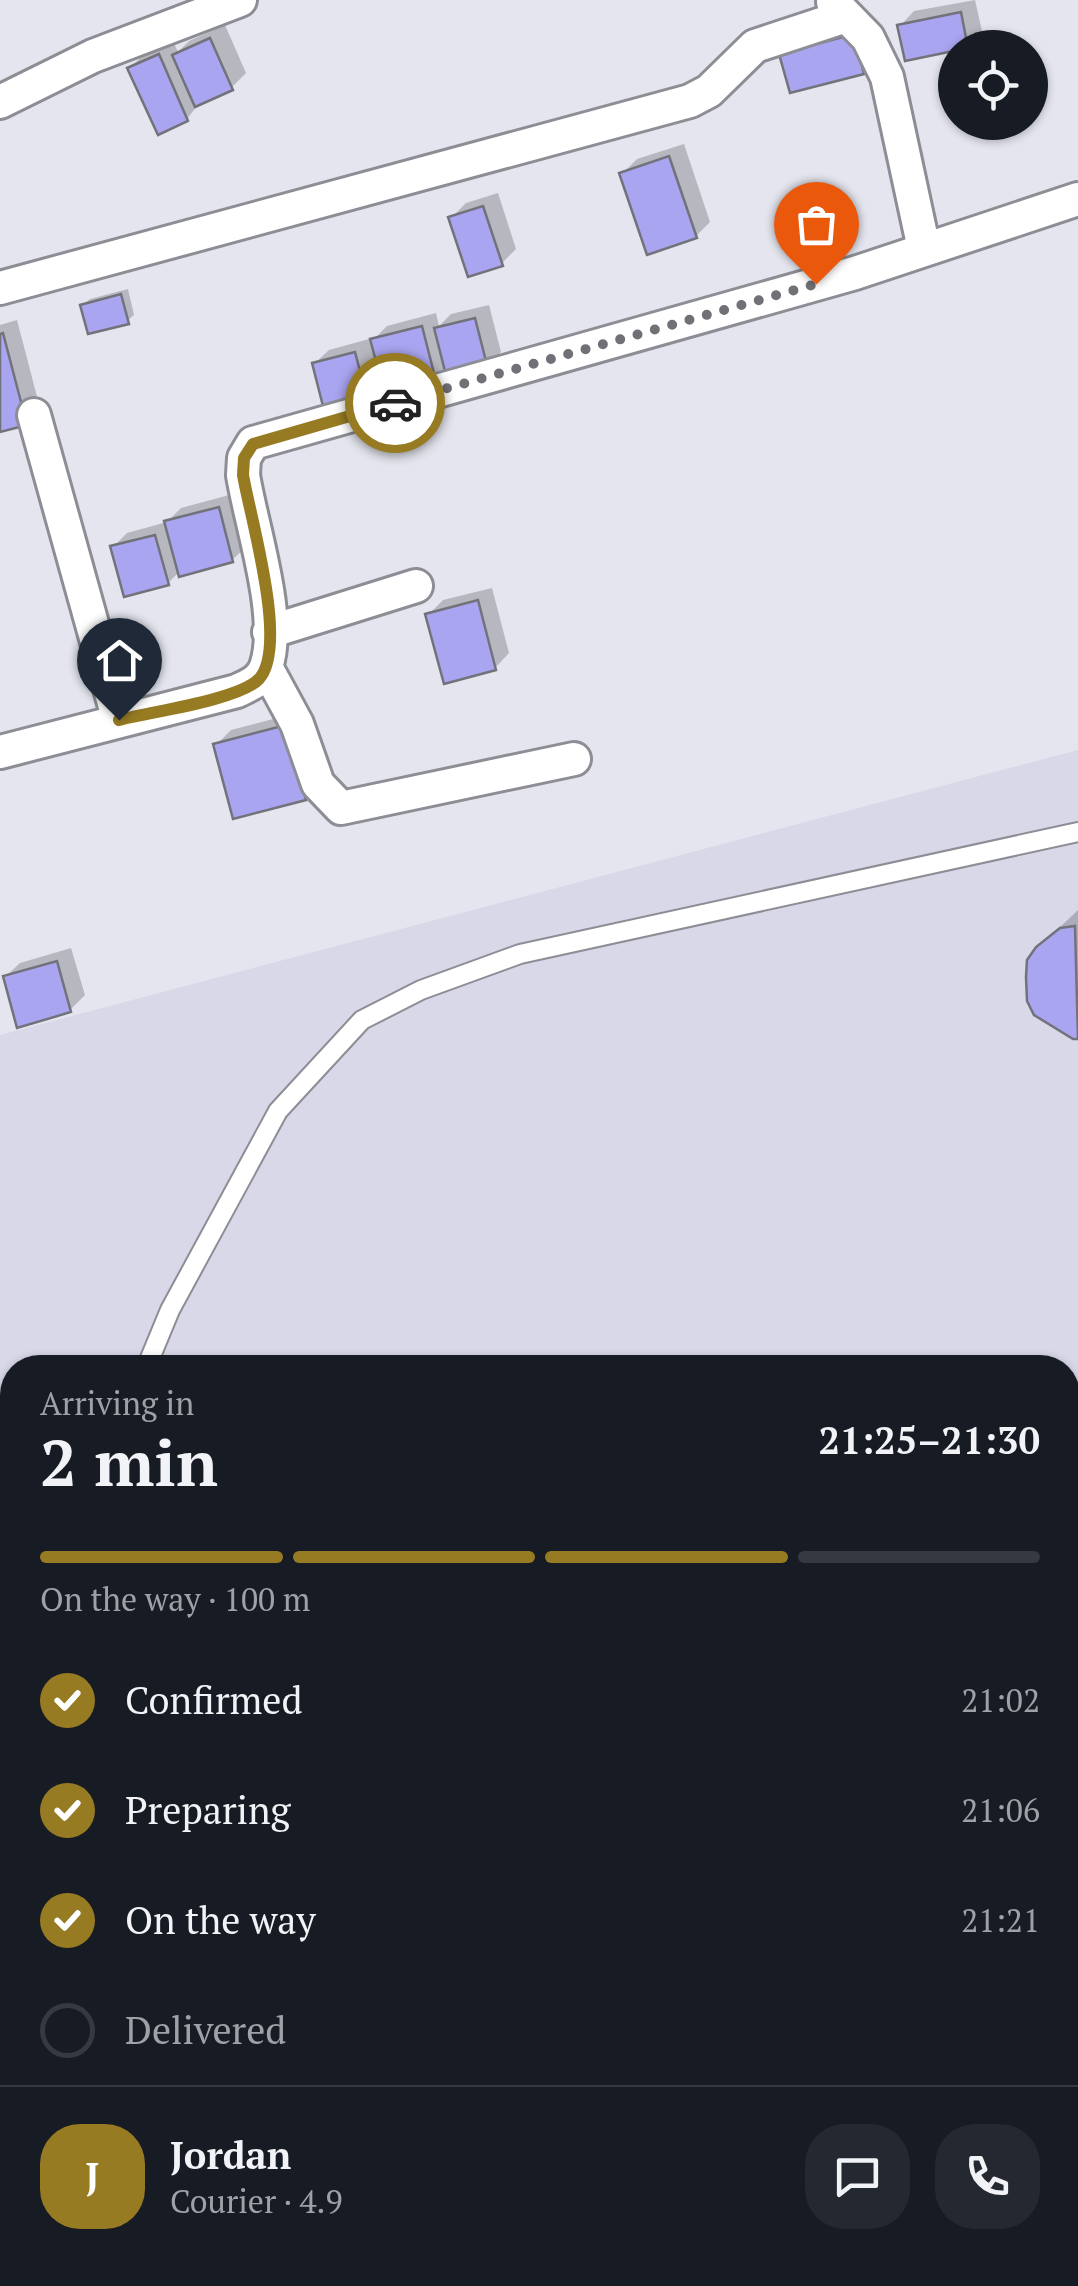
<!DOCTYPE html>
<meta charset="utf-8">
<style>
:root{--surface:#171b24;--page:#242831;--text:#f1f3f6;--muted:#9ea1a6;--line:#363941;--accent:#977b23}
body{margin:0;font-family:"PT Serif",serif;background:var(--page);color:var(--text);height:100vh;display:flex;flex-direction:column;font-size:38px;white-space:nowrap}
*{box-sizing:border-box;margin:0}
p{font-size:32px;color:var(--muted)}
.icon{flex:none;width:55px;height:55px;fill:none;stroke:currentColor;stroke-width:2;stroke-linecap:round;stroke-linejoin:round}
.map{position:relative;flex:1;overflow:hidden}
.sheet{position:absolute;left:0px;top:1355px;width:1080px;height:932px;display:flex;flex-direction:column;background:var(--surface);border-radius:40px 40px 0 0;box-shadow:0 2px 8px #0004}
.sheet>*{flex:none}
.fabs{position:absolute;left:938px;top:30px;display:grid;gap:20px}
.fabs a{display:grid;place-items:center;width:110px;height:110px;border-radius:50%;background:var(--surface);box-shadow:0 2px 8px #0004;font-size:50px}
.pin{position:absolute;display:grid;place-items:center;width:85px;height:85px;color:#fff;margin:-102px -42px;border-radius:50% 50% 50% 0;rotate:-45deg;box-shadow:0 0 10px #0007}
.pin .icon{rotate:45deg}
.courier{position:absolute;display:grid;place-items:center;width:100px;height:100px;margin:-50px;border:8px solid #977b23;border-radius:50%;background:#fff;color:#222;box-shadow:0 2px 12px #0007}
.head em{font-style:normal;font-weight:600}
.head div{display:flex;flex-direction:column-reverse}
.head{display:flex;align-items:center;justify-content:space-between;height:170px;padding:0 40px}
h1{font-size:65px;font-weight:600;line-height:75px}
.bar{display:grid;grid-template-columns:repeat(4,1fr);gap:15px 10px;align-content:center;height:120px;padding:0 40px}
.bar i{height:12px;border-radius:8px;background:var(--line)}
.bar .selected{background:var(--accent)}
.bar p{grid-column:span 4}
.line{display:flex;align-items:center;gap:25px;padding:0 40px;border-top:2px solid var(--line)}
.line div{flex:1}
.round{display:grid;place-items:center;flex:none;width:105px;height:105px;border-radius:40px;background:var(--page)}
ol{padding:0 40px;list-style:none}
li{display:flex;align-items:center;gap:30px;height:110px}
li p{margin-inline-start:auto}
li .icon{padding:10px;border-radius:50%;background:var(--accent);color:#fff;stroke-width:4}
li:last-child{color:var(--muted)}
li i{width:55px;height:55px;border:5px solid var(--line);border-radius:50%}
.map>svg:first-child{display:block}
.built{fill:#d9d8e9}
.water{fill:#c9ac59;stroke:#9b874e;stroke-width:2.5}
.shadow{fill:#0003}
.building{fill:#aaa5f1;stroke:#72727b;stroke-width:2.5}
.lines{fill:none;stroke-linecap:round;stroke-linejoin:round}
.service-casing{stroke:#8d8d95;stroke-width:22}
.minor-casing{stroke:#8d8d95;stroke-width:38}
.service{stroke:#fff;stroke-width:18}
.minor{stroke:#fff;stroke-width:32}
.done{stroke:#707076;stroke-width:10;stroke-dasharray:0 18}
.route{stroke:#977b23;stroke-width:12}
</style>
<div class="map">
<svg width="1078" height="2286" viewBox="0 0 1078 2286">
<rect width="100%" height="100%" fill="#e5e5ef"/>
<path class="built" d="M 1078,750 L 1078,2286 L 540,2286 L 530,2275 L 1068,2275 L 1068,1368 L 12,1368 L 12,1675 L 0,1661 L 0,1035 Z"/>
<path class="water" d="M 1078,1500 L 1078,1946 L 1068,1933 L 1068,1507 Z"/>
<path class="shadow" d="M 975,0 L 982,31 L 967,45 L 900,26 L 914,11 Z
M 868,21 L 877,57 L 863,72 L 782,54 Z
M 225,25 L 246,73 L 232,87 L 200,102 L 187,119 L 130,68 L 144,54 L 173,41 L 178,52 L 189,41 Z
M 684,144 L 710,222 L 696,236 L 622,174 L 637,159 Z
M 498,193 L 516,249 L 502,263 L 451,218 L 466,203 Z
M 128,289 L 134,315 L 127,321 L 83,305 L 90,299 Z
M 489,305 L 501,352 L 487,366 L 447,376 L 384,383 L 367,400 L 314,364 L 329,350 L 369,339 L 370,343 L 387,326 L 436,313 L 439,326 L 451,314 Z
M 17,320 L 40,408 L 0,429 L 0,325 Z
M 233,494 L 247,546 L 232,560 L 180,571 L 168,583 L 113,547 L 127,533 L 167,522 L 181,508 Z
M 492,588 L 509,653 L 495,668 L 428,615 L 443,600 Z
M 300,712 L 319,784 L 305,798 L 216,745 L 231,730 Z
M 1078,910 L 1078,1036 L 1074,1037 L 1038,948 Z
M 71,948 L 85,995 L 70,1010 L 5,977 L 20,963 Z
M 12,2011 L 12,2065 L 0,2073 L 0,2019 Z
M 31,2275 L 161,2275 L 149,2286 L 15,2286 Z
M 279,2275 L 379,2275 L 386,2286 L 265,2286 Z
M 506,2275 L 544,2275 L 550,2286 L 493,2286 Z"/>
<path class="building" d="M 961,12 L 968,48 L 905,61 L 897,25 Z
M 854,34 L 864,74 L 790,93 L 779,54 Z
M 210,38 L 233,90 L 195,107 L 172,55 Z
M 159,54 L 188,121 L 158,135 L 127,68 Z
M 669,156 L 697,238 L 647,255 L 619,173 Z
M 483,206 L 503,266 L 468,277 L 448,217 Z
M 121,294 L 129,324 L 88,334 L 80,305 Z
M 475,318 L 488,369 L 447,379 L 434,328 Z
M 422,326 L 438,389 L 387,402 L 370,339 Z
M 3,333 L 27,425 L 0,432 L 0,334 Z
M 355,352 L 368,402 L 325,414 L 312,363 Z
M 219,507 L 233,562 L 179,577 L 164,521 Z
M 155,535 L 169,585 L 124,597 L 110,546 Z
M 478,600 L 496,670 L 444,684 L 425,614 Z
M 286,725 L 306,800 L 233,819 L 213,744 Z
M 1075,926 L 1078,1039 L 1073,1039 L 1034,1015 L 1027,1001 L 1026,977 L 1027,960 L 1036,947 L 1060,928 Z
M 57,961 L 71,1012 L 17,1028 L 3,976 Z
M 12,1927 L 12,1968 L 0,1949 L 0,1935 Z
M 0,2029 L 12,2049 L 12,2068 L 0,2076 Z
M 38,2275 L 103,2275 L 111,2286 L 21,2286 Z
M 108,2275 L 147,2275 L 154,2286 L 116,2286 Z
M 284,2275 L 315,2275 L 321,2286 L 266,2286 Z
M 323,2275 L 357,2275 L 363,2286 L 330,2286 Z
M 516,2275 L 522,2275 L 528,2286 L 494,2286 Z"/>
<g class="lines">
<g class="service-casing">
<path id="service" d="M 146,1368 L 170,1310 L 278,1111 L 362,1020 L 421,990 L 520,954 L 1078,832
M 649,2275 L 658,2286"/>
</g>
<g class="minor-casing">
<path id="minor" d="M 833,2 L 868,38 L 887,77 L 924,249
M 0,102 L 93,56 L 240,0
M 0,288 L 690,101 L 709,91 L 755,46 L 843,17
M 34,415 L 119,721
M 269,632 L 416,586
M 266,667 L 297,724 L 318,784 L 341,808 L 574,759
M 0,752 L 237,691 C 249,685 261,681 266,667 C 283,618 251,526 243,475 L 244,458 L 253,443 L 855,273 L 1078,199
M 5,1980 L 12,1999
M 0,2142 L 12,2136
M 395,2275 L 399,2286
M 534,2275 L 542,2286
M 216,2286 L 243,2275"/>
</g>
<use href="#service" class="service"/>
<use href="#minor" class="minor"/>
</g>
<g class="lines">
<path class="done" d="M 395,403 L 816,284"/>
<path class="route" d="M 119,720 C 150,712 239,700 259,679 C 289,646 250,517 243,475 L 244,458 L 253,444 L 395,403"/>
</g>
</svg>
<div class="fabs">
<a><svg class="icon" aria-label="locate" viewBox="0 0 24 24"><circle cx="12" cy="12" r="6"/><path d="M12 2v4M12 18v4M2 12h4M18 12h4"/></svg></a>
</div>
<div class="pin" style="left:816px;top:284px;background:#ea580c"><svg class="icon" aria-label="bag" viewBox="0 0 24 24"><path d="M5 8h14l-1 12H6zM9 8a3 3 0 0 1 6 0"/></svg></div>
<div class="pin" style="left:119px;top:720px;background:#1f2937"><svg class="icon" aria-label="home" viewBox="0 0 24 24"><path d="M3 11l9-7 9 7M6 9v11h12V9"/></svg></div>
<div class="courier" style="left:395px;top:403px"><svg class="icon" aria-label="car" viewBox="0 0 24 24"><path d="M5 17H2v-5l4-1 3-4h7l3 4 3 1v5h-3M9 17h6M6 11h13"/><circle cx="7" cy="17" r="2"/><circle cx="17" cy="17" r="2"/></svg></div>
<section class="sheet">
<div class="head"><div><h1>2 min</h1><p>Arriving in</p></div><em>21:25–21:30</em></div>
<div class="bar"><i class="selected"></i><i class="selected"></i><i class="selected"></i><i></i><p>On the way · 100 m</p></div>
<ol>
<li><svg class="icon" aria-label="check" viewBox="0 0 24 24"><path d="M5 12l5 5 9-10"/></svg>Confirmed<p>21:02</p></li>
<li><svg class="icon" aria-label="check" viewBox="0 0 24 24"><path d="M5 12l5 5 9-10"/></svg>Preparing<p>21:06</p></li>
<li><svg class="icon" aria-label="check" viewBox="0 0 24 24"><path d="M5 12l5 5 9-10"/></svg>On the way<p>21:21</p></li>
<li><i></i>Delivered</li>
</ol>
<div class="line" style="height:180px"><b class="round" style="background:var(--accent);color:#fff">J</b><div><b>Jordan</b><p>Courier · 4.9</p></div><a class="round"><svg class="icon" aria-label="chat" viewBox="0 0 24 24"><path d="M4 5h16v11H9l-5 4z"/></svg></a><a class="round"><svg class="icon" aria-label="phone" viewBox="0 0 24 24"><path d="M5 4h4l2 5-3 2q2 4 5 5l2-3 5 2v4C11 20 4 13 5 4z"/></svg></a></div>
</section>
</div>
